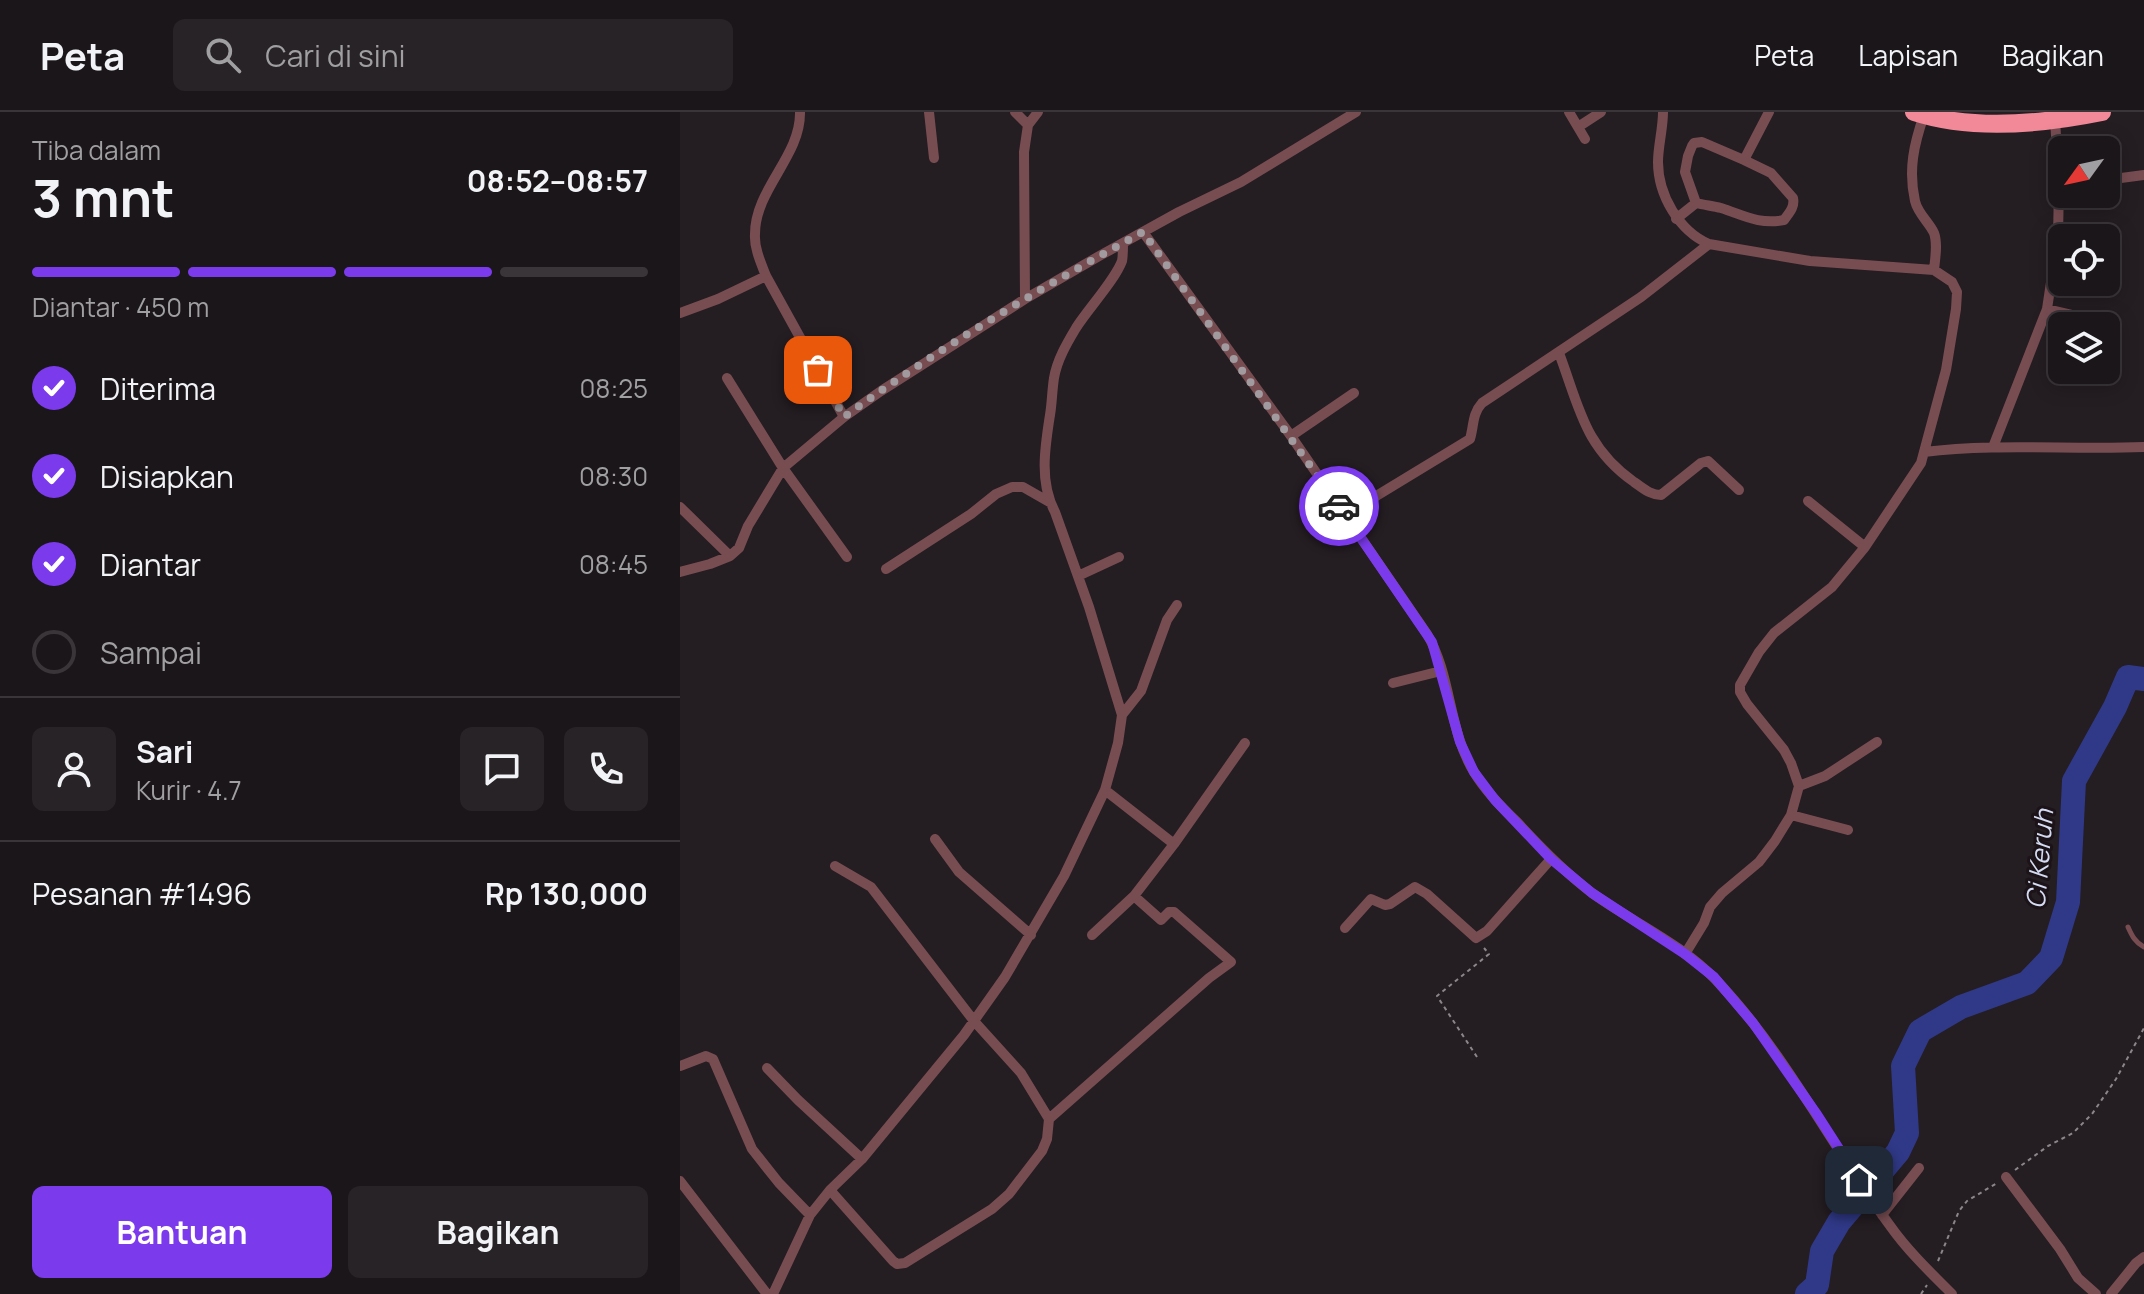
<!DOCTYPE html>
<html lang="id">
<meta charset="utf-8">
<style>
:root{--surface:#1b161a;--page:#282327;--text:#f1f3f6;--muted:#a09fa2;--line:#393539;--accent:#7c3aed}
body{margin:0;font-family:Manrope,sans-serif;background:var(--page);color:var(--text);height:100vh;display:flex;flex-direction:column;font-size:30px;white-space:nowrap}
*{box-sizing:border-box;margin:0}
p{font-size:26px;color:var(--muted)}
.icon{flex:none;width:44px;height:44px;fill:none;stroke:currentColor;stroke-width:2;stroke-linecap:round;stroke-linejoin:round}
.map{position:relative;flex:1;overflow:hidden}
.details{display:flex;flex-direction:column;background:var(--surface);width:680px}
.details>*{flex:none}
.needle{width:52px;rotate:237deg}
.buttons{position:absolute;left:1368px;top:24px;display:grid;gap:16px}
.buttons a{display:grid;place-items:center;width:72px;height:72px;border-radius:12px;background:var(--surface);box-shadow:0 4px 20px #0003,0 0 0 2px var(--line);font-size:40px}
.pin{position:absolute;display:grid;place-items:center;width:68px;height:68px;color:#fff;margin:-34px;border-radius:16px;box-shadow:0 4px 12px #0006}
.courier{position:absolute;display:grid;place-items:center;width:80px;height:80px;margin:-40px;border:6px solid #7c3aed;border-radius:50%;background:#fff;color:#222;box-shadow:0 2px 10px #0007}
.head em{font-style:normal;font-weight:700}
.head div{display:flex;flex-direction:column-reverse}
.head{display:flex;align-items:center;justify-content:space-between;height:136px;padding:0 32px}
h1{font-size:52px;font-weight:700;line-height:60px}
.bar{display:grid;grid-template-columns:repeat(4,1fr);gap:12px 8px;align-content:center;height:96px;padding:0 32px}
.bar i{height:10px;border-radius:6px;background:var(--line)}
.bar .on{background:var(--accent)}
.bar p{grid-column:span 4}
.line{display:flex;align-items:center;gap:20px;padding:0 32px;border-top:2px solid var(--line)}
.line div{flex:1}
.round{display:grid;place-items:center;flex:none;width:84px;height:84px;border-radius:12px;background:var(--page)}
ol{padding:0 32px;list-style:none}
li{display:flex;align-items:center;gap:24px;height:88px}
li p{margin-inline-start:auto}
li .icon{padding:8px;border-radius:50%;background:var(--accent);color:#fff;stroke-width:4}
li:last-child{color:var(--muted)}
li i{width:44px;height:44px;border:4px solid var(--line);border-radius:50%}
.button{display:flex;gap:16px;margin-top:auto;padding:16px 32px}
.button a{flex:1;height:92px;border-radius:12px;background:var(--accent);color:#fff;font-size:32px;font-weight:700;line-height:92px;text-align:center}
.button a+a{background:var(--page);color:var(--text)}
header{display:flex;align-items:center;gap:48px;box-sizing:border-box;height:112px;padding:0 40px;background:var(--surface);border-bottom:2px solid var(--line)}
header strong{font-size:38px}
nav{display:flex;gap:44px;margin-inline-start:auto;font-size:28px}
.search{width:560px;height:72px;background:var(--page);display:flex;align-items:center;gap:20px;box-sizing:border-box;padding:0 28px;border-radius:12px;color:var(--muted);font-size:30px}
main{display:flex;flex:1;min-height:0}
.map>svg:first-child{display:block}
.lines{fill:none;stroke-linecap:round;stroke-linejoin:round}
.river{stroke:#303987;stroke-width:24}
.path{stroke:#8c868a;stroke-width:2;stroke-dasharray:4 4;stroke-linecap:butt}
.lane{stroke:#774d52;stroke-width:5}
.street{stroke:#774d52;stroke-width:10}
.highway{stroke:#f28998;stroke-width:18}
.done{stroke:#a19b9f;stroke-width:8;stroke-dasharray:0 14.4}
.route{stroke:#7c3aed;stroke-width:10}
.labels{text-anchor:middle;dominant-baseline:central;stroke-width:6;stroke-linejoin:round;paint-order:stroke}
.water-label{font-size:26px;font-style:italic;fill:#d5dbf2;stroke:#1b1318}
</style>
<header>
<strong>Peta</strong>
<div class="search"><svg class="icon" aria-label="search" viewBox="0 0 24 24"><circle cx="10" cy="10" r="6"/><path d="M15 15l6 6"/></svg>Cari di sini</div>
<nav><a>Peta</a><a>Lapisan</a><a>Bagikan</a></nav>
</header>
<main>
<section class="details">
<div class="head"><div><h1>3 mnt</h1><p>Tiba dalam</p></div><em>08:52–08:57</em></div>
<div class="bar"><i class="on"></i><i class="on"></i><i class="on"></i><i></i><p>Diantar · 450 m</p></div>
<ol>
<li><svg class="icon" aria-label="check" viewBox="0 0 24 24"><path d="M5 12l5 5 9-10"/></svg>Diterima<p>08:25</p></li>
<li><svg class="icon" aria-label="check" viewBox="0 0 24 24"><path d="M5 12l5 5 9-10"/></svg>Disiapkan<p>08:30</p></li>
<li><svg class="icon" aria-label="check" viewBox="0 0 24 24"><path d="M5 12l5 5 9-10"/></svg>Diantar<p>08:45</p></li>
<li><i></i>Sampai</li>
</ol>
<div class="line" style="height:144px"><a class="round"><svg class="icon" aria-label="person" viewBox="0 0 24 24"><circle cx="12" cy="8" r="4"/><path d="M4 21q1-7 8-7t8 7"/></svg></a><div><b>Sari</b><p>Kurir · 4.7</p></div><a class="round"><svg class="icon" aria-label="chat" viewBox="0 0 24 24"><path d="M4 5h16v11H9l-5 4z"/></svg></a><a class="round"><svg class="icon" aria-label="phone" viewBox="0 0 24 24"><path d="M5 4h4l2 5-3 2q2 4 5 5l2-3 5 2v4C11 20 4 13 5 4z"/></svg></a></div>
<div class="line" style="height:104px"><div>Pesanan #1496</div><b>Rp 130,000</b></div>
<div class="button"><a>Bantuan</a><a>Bagikan</a></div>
</section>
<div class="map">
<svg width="1464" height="1182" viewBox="0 0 1464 1182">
<rect width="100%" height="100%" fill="#241d22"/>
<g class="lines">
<path class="river" d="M 1127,1182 L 1137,1173 L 1142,1139 L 1159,1110 L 1218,1040 L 1227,1021 L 1223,954 L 1240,919 L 1281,895 L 1347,871 L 1371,846 L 1388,790 L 1394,669 L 1435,595 L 1448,565 L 1464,567"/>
<path class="path" d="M 797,945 L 757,884 L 809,842 L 804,836
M 1335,1058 L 1368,1034 L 1393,1021 L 1412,1002 L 1436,967 L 1464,916
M 1258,1149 L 1279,1099 L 1287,1089 L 1317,1071
M 1241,1182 L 1247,1173"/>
<path class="lane" d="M 1448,815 C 1452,824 1455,830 1464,835"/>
<path class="street" d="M 120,0 C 121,44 75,77 75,122 C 74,136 81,151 86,164 L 164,305
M 249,0 L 254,46
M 335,0 L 348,13
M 889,0 L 905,27
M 983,0 C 983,17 978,34 978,50 C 978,83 999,119 1029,132 L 1130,149 L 1254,158 L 1272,170 L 1277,180 L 1276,197 L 1266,258 L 1241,351 L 1185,435 L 1152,475 L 1094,521 L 1079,540 L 1060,573 L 1060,580 L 1067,592 L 1104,638 L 1111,651 L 1119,674 L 1111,703 L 1095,729 L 1079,750 L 1042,781 L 1030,795 L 1024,811 L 1005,842
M 1244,3 C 1234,32 1228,58 1235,89 C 1238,102 1249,110 1254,121 C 1258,132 1255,147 1254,158
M 898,15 L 921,0
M 1426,68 L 1464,63
M 1016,91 C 1024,93 1033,94 1041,96 C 1063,103 1079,113 1104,108 C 1109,101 1115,95 1113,86 L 1091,61 L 1064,48
M 996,107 L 1016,91 L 1005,60 L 1008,44 L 1012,34 L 1014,31 L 1022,30 L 1064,48 L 1089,0
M 463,120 L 611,324 L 747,522 C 772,564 768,618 794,660 C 805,678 821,695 837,710 C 860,735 884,760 912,781 C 952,810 1001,831 1036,868 C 1106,941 1151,1034 1211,1115 C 1228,1139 1251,1161 1272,1182
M 345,187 L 344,40 L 348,13 L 358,0
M 1367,197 L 1431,212
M 0,201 L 38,187 L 86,164
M 879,241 C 899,294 904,335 954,370 C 963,376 970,383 981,383 L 1021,351 L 1028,349 L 1059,378
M 47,266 L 103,356 L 167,445
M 611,324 L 674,281
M 1313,335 L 1367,197 L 1378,124 L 1379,74 L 1375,7
M 1244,340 C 1317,331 1391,338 1464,335
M 1128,389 L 1185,435
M 0,395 L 50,444
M 665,403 L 790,327 C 794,314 792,302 802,291 L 961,185 L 1029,132
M 206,457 L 291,402 L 316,382 L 332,375 L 343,375 L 371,391
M 0,460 L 30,452 L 50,444 L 59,436 L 68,414 L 103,356 L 164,305 L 201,279 L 345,187 L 421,143 L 499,100 L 561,70 L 676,0
M 398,464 L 439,445
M 713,571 L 761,559
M 442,603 L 461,579 L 487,508 L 497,493
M 1119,674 L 1145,664 L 1197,630
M 425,678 L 494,732
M 1111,703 L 1168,718
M 255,727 L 279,760 L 351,823
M 665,816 L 691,787 L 705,793 L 710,792 L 735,775 L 747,782 L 796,826 L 807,819 L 871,747
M 412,823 L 454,784
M 0,954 L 26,944 L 33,947 L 72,1037 L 99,1071 L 130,1103
M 87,956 L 118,988 L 182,1047
M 369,1007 L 529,866 L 551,850 L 494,800 L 489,800 L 481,808 L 454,784 L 494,732 L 565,631
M 1326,1065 L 1380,1137 L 1398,1166 L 1416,1182
M 0,1069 L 87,1182
M 150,1078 L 213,1149 L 217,1152 L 225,1151 L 312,1097 L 329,1082 L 362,1039 L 367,1027 L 369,1007 L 341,961 L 294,909 L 191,775 L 155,754
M 1202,1103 L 1239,1056
M 93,1182 L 130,1103 L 150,1078 L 182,1047 L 284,923 L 325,865 L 384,764 L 425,678 L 438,631 L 442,603 L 409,495 L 375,400 C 359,370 365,335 370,303 C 372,291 372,279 374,266 C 377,248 387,231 396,216 C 408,197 435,168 442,149 C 443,144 443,137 443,131
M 1431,1182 L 1456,1151 L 1464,1145"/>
<path class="highway" d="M 1234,0 C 1292,19 1363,12 1422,0"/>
</g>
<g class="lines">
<path class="done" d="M 138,258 L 164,305 C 259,236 361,176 463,120 L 659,394"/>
<path class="route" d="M 659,394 L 752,530 L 780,630 L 794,660 L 815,688 L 871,747 L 912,781 L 1005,842 L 1034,865 L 1073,911 L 1136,1001 L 1179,1068"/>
</g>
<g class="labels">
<g class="water-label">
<text transform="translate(1359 747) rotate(-85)">Ci Keruh</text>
</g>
</g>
</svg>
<div class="buttons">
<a><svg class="needle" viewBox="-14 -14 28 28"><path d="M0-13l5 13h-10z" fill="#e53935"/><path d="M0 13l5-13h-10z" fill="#a09fa2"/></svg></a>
<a><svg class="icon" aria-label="locate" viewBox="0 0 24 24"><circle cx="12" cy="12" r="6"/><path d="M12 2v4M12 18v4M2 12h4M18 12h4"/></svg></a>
<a><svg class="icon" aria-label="layers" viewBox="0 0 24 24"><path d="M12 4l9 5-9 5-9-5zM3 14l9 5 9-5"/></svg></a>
</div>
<div class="pin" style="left:138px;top:258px;background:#ea580c"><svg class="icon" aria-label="bag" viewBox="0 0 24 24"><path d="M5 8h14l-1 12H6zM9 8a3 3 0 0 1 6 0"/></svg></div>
<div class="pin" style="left:1179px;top:1068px;background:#1f2937"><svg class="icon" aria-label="home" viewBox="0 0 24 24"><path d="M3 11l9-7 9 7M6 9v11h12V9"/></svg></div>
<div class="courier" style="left:659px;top:394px"><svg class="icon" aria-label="car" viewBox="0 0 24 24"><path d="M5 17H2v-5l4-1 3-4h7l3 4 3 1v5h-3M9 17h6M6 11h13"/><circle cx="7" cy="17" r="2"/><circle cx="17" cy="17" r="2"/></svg></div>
</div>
</main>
